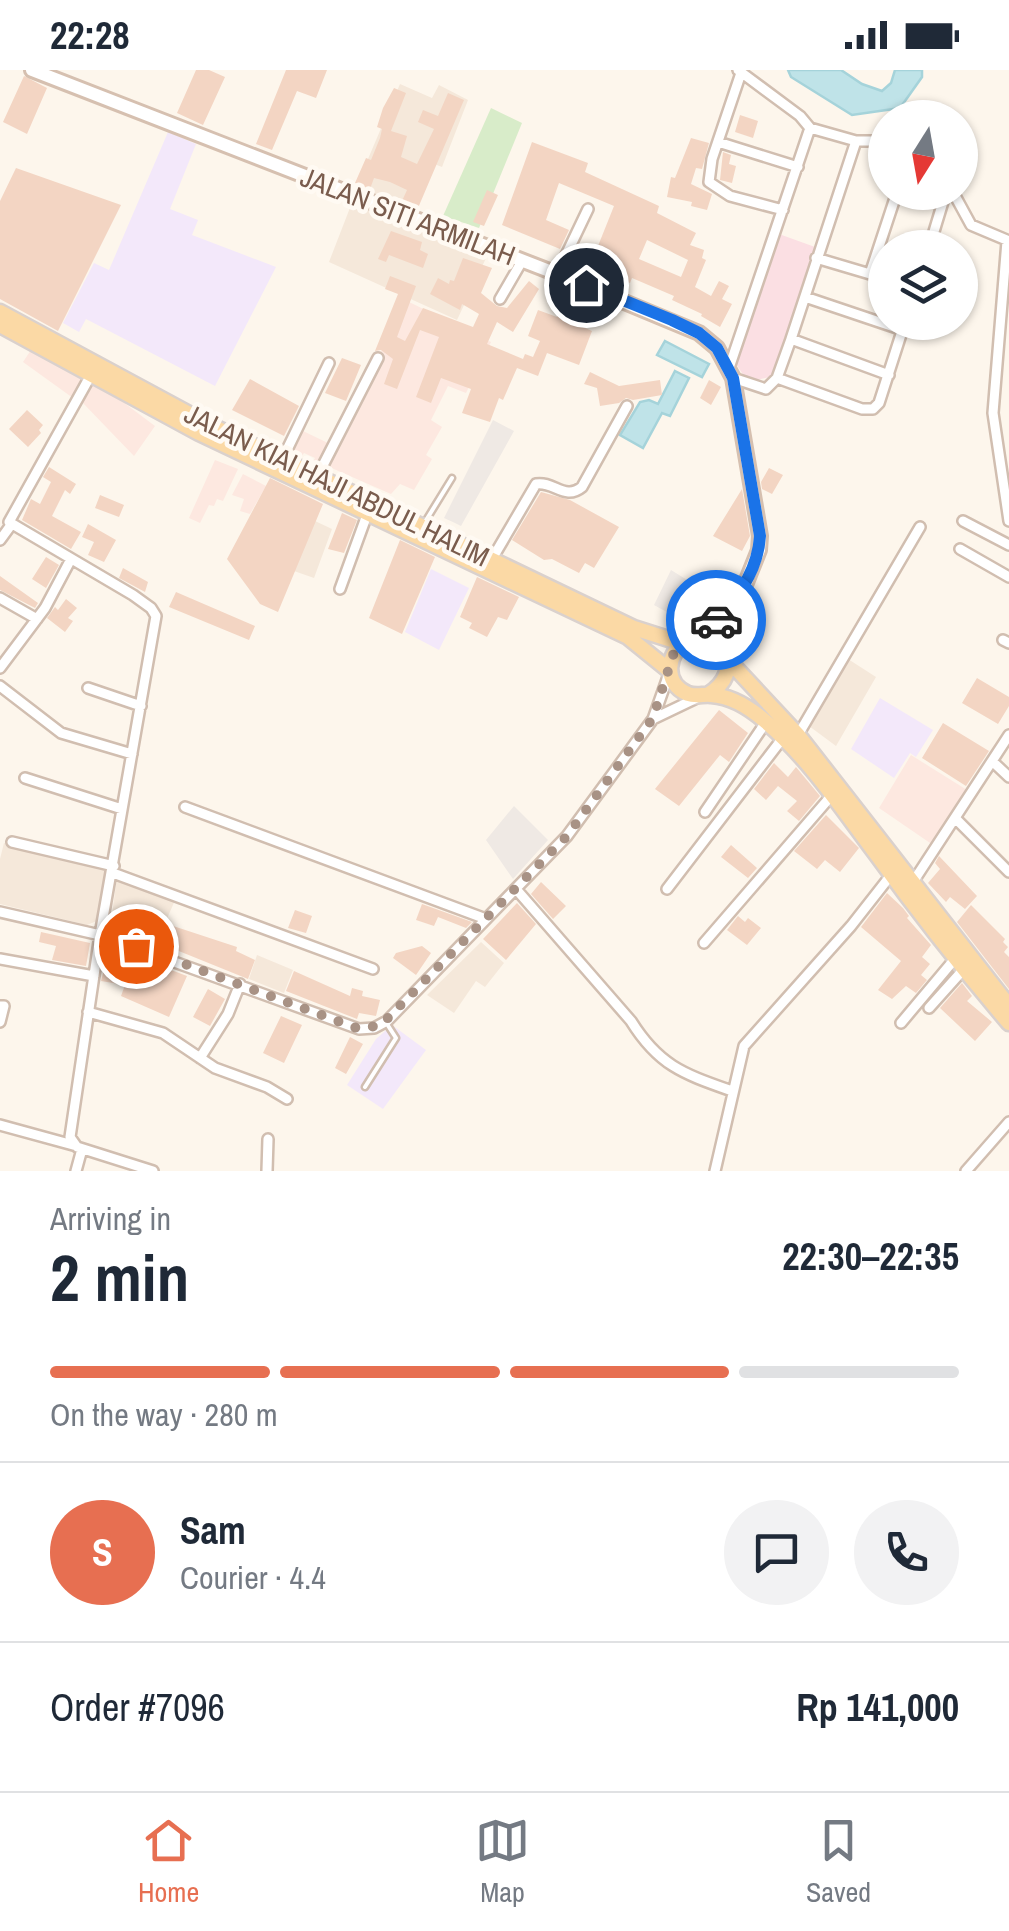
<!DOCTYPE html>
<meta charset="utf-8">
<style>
:root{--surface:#fff;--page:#f2f2f3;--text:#1f2937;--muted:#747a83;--line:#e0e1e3;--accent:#e76f51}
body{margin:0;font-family:"Archivo Narrow",sans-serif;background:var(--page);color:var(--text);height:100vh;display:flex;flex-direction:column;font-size:38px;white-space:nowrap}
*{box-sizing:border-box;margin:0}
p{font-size:32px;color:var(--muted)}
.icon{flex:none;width:55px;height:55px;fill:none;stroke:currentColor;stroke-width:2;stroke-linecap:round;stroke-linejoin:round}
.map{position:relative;height:1101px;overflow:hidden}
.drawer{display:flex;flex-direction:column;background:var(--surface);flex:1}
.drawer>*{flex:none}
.needle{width:65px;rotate:191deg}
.buttons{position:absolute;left:868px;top:30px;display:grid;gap:20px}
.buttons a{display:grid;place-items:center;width:110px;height:110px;border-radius:50%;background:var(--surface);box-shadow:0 2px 8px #0004;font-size:50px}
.pin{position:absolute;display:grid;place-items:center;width:85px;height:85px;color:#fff;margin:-42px;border:5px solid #fff;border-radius:50%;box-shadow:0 2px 10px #0007}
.courier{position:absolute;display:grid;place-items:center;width:100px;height:100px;margin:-50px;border:8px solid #1a73e8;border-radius:50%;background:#fff;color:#222;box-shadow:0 2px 12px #0007}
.overview em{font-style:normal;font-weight:700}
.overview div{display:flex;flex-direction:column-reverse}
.overview{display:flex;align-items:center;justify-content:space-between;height:170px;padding:0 50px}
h1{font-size:65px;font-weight:700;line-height:75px}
.bar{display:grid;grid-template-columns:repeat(4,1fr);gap:15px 10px;align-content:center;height:120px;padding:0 50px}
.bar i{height:12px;border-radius:8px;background:var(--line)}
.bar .active{background:var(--accent)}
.bar p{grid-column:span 4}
.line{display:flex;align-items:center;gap:25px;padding:0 50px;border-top:2px solid var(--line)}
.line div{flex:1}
.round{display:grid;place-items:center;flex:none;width:105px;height:105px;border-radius:52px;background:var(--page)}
.status{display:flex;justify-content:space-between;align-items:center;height:70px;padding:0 50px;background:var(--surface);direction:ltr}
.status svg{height:28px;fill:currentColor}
.dock{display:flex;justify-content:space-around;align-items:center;height:140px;border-top:2px solid var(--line);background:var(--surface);font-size:28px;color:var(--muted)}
.dock a{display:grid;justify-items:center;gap:5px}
.dock .active{color:var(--accent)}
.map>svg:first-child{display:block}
.residential{fill:#f5e8da}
.commercial{fill:#fde8e0}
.industrial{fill:#efe9e4}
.education{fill:#f3e8fa}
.medical{fill:#fbdfe3}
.green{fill:#d8ecc9}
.water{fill:#bfe3e8;stroke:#a5d3da;stroke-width:2.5}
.building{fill:#f3d5c3;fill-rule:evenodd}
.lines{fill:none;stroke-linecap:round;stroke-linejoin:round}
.service-casing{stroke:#d1beb0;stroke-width:9}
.minor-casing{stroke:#d1beb0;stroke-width:14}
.secondary-casing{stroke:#d6c0b0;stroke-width:18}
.primary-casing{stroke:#dad1cd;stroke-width:19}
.service{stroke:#fff;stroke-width:4}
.minor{stroke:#fff;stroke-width:9}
.secondary{stroke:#fff;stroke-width:12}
.primary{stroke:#fbd9a5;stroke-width:14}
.done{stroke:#a89285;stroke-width:10;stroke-dasharray:0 18}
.route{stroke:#1a73e8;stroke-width:12}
.labels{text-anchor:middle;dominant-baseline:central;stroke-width:9;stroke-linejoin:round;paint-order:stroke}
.street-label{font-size:28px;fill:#7a5c4d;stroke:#fffaf3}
</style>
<div class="status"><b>22:28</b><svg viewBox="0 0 49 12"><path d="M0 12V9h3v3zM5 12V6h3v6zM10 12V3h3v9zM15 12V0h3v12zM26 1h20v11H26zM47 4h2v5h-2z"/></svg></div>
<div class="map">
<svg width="1009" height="1101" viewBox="0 0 1009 1101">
<rect width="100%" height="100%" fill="#fdf6ec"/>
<path class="residential" d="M 400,14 L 432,28 L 439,15 L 468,30 L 442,97 L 424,90 L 404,138 L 356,117 Z
M 353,130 L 487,186 L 457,250 L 329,192 Z
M 315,451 L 332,459 L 314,508 L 294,501 Z
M 848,589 L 876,607 L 836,676 L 809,656 Z
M 4,773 L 110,800 L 99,850 L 87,855 L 0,834 L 0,789 Z
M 117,807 L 176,828 L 158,869 L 110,859 Z
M 481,872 L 504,893 L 485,917 L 476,911 L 454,943 L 427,925 Z
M 257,885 L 293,900 L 284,923 L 249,909 Z"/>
<path class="commercial" d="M 405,230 L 491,272 L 466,323 L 448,316 L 431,350 L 442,357 L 426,385 L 432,389 L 414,420 L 400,414 L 391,424 L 327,396 Z
M 33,277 L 84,306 L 73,328 L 23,292 Z
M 95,311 L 155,356 L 134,386 L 81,331 Z
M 301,360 L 332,375 L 319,399 L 311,395 L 315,388 L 304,383 L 300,389 L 289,385 Z
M 215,390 L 238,399 L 223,431 L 217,429 L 214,436 L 209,435 L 200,453 L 189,448 Z
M 243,404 L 266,416 L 250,444 L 240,441 L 244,429 L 232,425 Z
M 911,685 L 967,720 L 933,775 L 879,738 Z"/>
<path class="industrial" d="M 493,350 L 514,361 L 461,456 L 455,453 L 444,448 Z
M 671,500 L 692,513 L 674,546 L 654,535 Z
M 514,736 L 548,770 L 513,809 L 486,770 Z"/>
<path class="education" d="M 168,62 L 196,74 L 170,139 L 198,150 L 192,165 L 276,197 L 215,316 L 86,249 L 79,262 L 63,253 L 94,193 L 109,200 Z
M 431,499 L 469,518 L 439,580 L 405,562 Z
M 880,628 L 933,660 L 916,687 L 910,683 L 894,708 L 851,679 Z
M 392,955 L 426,980 L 383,1039 L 347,1015 L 376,969 Z"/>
<path class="medical" d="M 779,164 L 815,177 L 802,226 L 774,306 L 748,312 L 736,294 Z"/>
<path class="green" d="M 491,38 L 522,53 L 479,158 L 443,146 Z"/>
<path class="water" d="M 788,0 L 841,0 L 862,14 L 882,21 L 891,13 L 895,0 L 922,0 L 922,7 L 900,38 L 852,45 L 791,7 Z
M 665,271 L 709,294 L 702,307 L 657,285 Z
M 675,301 L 689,308 L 670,346 L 662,343 L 643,378 L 620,365 L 640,332 L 649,330 L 658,334 Z"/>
<path class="building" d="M 196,0 L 209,0 L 225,7 L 203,55 L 177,43 Z
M 286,0 L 327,0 L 316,28 L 297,21 L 272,80 L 256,74 Z
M 24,6 L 47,18 L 27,64 L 3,52 Z
M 394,18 L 406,23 L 391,61 L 407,66 L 401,87 L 417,94 L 434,59 L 418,52 L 423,40 L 438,46 L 448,23 L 464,30 L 418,138 L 402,131 L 407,120 L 390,112 L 374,108 L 370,119 L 355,113 L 366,88 L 371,90 L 380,68 L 382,59 L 377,57 L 383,38 Z
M 740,45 L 758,51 L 753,68 L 735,62 Z
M 691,68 L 709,73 L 702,99 L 696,98 L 691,114 L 712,124 L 707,140 L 691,136 L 692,132 L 667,127 L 671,107 L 675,108 Z
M 532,72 L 588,93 L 585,102 L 659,136 L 657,143 L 696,163 L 690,175 L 704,180 L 702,188 L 706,190 L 695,217 L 711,226 L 719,211 L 729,216 L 722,229 L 732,234 L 720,257 L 701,246 L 702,244 L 672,230 L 674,226 L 632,208 L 630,213 L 590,196 L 614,136 L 559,113 L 546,150 L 569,160 L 560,179 L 502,155 ZM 647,170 L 688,190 L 681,207 L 639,189 Z
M 723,82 L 731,85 L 729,94 L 736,96 L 732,113 L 720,110 Z
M 16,98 L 121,135 L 58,261 L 0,229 L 0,131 Z
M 487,120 L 498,125 L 484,156 L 473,152 Z
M 391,161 L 422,172 L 420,180 L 428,184 L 423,198 L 389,185 L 386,192 L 378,189 Z
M 463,188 L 492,198 L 481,223 L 497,236 L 507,238 L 529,211 L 539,219 L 513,262 L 497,252 L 487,274 L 523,289 L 525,284 L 533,287 L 540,271 L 528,266 L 538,240 L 557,247 L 561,236 L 588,246 L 583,257 L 592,261 L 579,295 L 547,283 L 538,306 L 517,298 L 503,330 L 499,328 L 490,352 L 462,343 L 471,319 L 441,308 L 431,333 L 416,327 L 439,267 L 420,260 L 397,319 L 384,314 L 393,289 L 381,280 L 375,281 L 398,224 L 385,219 L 390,206 L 416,216 L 397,267 L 405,271 L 423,238 L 473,257 L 479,244 L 462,234 L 460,240 L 430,224 L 438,208 L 449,214 L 450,210 L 454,211 Z
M 342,288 L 361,295 L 346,331 L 325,323 Z
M 590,302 L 619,316 L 660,310 L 662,325 L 633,330 L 626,328 L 619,333 L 600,336 L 597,318 L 584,314 Z
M 250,309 L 299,336 L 284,366 L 232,340 Z
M 709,310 L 721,317 L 711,335 L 700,328 Z
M 27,340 L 43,355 L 39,360 L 41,363 L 28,377 L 9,359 Z
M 49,397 L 76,414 L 70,424 L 65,420 L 52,446 L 81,462 L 71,479 L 22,450 L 31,429 L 40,434 L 51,412 L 43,407 Z
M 769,398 L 783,405 L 772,424 L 762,419 L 761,412 Z
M 270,408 L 323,434 L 278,542 L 260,534 L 227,489 Z
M 742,419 L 750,466 L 742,481 L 713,466 Z
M 541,422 L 570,430 L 619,457 L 594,498 L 585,493 L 579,503 L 552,489 L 544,490 L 512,470 Z
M 100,425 L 124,435 L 119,447 L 95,438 Z
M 342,443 L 357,450 L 344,483 L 328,479 Z
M 88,454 L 116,470 L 104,492 L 88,485 L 94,472 L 82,467 Z
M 400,470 L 435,487 L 402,564 L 369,548 Z
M 46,487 L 59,495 L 46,518 L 32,509 Z
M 123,498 L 148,512 L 145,522 L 119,508 Z
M 0,506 L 38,533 L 35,538 L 0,520 Z
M 477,507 L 519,527 L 507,550 L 498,547 L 487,567 L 469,558 L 472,553 L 460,547 Z
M 176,522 L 255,556 L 249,570 L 169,537 Z
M 66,529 L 77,538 L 68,548 L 73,551 L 65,562 L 47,548 L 55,537 L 58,540 Z
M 977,608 L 1009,627 L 1009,636 L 998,654 L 962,633 Z
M 719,640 L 748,663 L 729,692 L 720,685 L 679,736 L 655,719 Z
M 943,653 L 989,681 L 966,716 L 922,688 Z
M 774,693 L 788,707 L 796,697 L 820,726 L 799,751 L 787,741 L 797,731 L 778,716 L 766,730 L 754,719 Z
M 826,745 L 859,778 L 840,802 L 825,790 L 817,799 L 794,781 Z
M 731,775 L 757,798 L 748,808 L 721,787 Z
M 939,786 L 977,826 L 965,839 L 950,827 L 946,832 L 928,813 L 940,799 L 935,793 Z
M 541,812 L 566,836 L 553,849 L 531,824 Z
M 887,823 L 903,838 L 909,846 L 907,848 L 931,875 L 922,887 L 930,894 L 921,905 L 927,910 L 916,923 L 906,916 L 892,929 L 878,920 L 901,891 L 861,857 Z
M 517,833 L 536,854 L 506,890 L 483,869 Z
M 422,834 L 472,852 L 466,858 L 438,847 L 434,856 L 416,850 Z
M 971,835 L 1005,869 L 1003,872 L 1008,877 L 1004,882 L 1009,887 L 1009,919 L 957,852 Z
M 295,840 L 312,846 L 306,863 L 288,858 Z
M 738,846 L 745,852 L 748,848 L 761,858 L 747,875 L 727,860 Z
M 167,854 L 237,877 L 236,881 L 255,890 L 248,909 L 159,873 Z
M 41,862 L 90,873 L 86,896 L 52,890 L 56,876 L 39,872 Z
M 422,876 L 431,883 L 416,905 L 393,888 L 396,883 Z
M 110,877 L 187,906 L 169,947 L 121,926 L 125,915 L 101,911 Z
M 294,901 L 350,926 L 352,918 L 363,921 L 362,926 L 380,930 L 376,946 L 359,943 L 357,949 L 286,921 Z
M 962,913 L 972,926 L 967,931 L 992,952 L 975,971 L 940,938 Z
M 208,919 L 225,929 L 210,956 L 193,947 Z
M 281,946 L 302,955 L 284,993 L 263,983 Z
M 350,967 L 363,974 L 346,1004 L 335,998 Z"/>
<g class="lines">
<g class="service-casing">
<path id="service" d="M 425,452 L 452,408
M 365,1017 L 396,968 L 387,954"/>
</g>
<g class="minor-casing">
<path id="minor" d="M 741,3 L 712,89 L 709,112 L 730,126 L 783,140
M 810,58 L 856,71 L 885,71
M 718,72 L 798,97
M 953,122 L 971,155 L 1009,171
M 1007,171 L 993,343 L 1009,451
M 929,178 L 946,122
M 816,188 L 870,204
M 557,204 L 588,139
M 885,210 L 870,204 L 897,122
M 805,227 L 903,260
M 500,229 L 522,191
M 791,269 L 856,71
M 729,298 L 810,58 L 800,46 L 738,0
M 92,303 L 9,452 L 133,525 L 151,538 L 156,546 L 100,865 L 70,1067 L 77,1077 L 153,1101
M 733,308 L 766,319 L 777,308 L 862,339 L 873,339 L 879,333 L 905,252
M 777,308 L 791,269 L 889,305
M 282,390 L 329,293
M 317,407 L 378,288
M 963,451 L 1009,475
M 0,470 L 11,455
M 960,479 L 1009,507
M 492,489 L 536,414 C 554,411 565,431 582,417 L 627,336
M 340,519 L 368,442
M 0,528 L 37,549
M 1003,570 L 1009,573
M 0,598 L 45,538 L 71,489
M 0,616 L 61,663 L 132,684
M 88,618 L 141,636
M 653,649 L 701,626
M 798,665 L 920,457
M 992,691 L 1009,707
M 25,708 L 122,739
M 185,737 L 486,849
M 705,742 L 766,652
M 956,749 L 1009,802
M 12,772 L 114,796
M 113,803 L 373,899
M 913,812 L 1009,665
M 516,819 L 631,951 C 659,996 684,1004 732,1021
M 667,819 L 782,669
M 0,842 L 100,865 L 359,959 L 374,958 L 387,951 L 567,766 L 653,649 L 670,601
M 704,873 L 832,725
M 0,889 L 94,906
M 0,936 L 4,936 L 0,952
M 929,938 L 963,900
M 88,942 L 163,963 L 215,998 L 267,1017 L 287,1029
M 901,953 L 959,884
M 200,988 L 228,944 L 240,914
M 0,1055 L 73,1075
M 76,1101 L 82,1079
M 267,1101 L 268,1069
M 715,1101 L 744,976 L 851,856 L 891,805
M 966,1101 L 1009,1052"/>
</g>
<g class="secondary-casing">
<path id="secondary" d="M 32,0 L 557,204 L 699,263 L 717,278 L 733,308 L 760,466 L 759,480 L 745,515 L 728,588
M 693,567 L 719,547 L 741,520"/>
</g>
<g class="primary-casing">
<path id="primary" d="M 0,242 L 204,352 L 634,558 L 681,573
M 0,255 L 199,363 L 628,567 L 670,601
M 729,591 L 798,665 L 1009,936
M 709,624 C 744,602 727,559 687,569 C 667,583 662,613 688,624 C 696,627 704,624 711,625 C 730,626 750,638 765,651 C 809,688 843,740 877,785 C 919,843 963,899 1009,953"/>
</g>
<use href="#service" class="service"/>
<use href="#minor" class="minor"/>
<use href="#secondary" class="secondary"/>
<use href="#primary" class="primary"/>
</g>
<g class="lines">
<path class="done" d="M 136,876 L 359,959 L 381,955 L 567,766 L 653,648 L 675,579 L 716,550"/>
<path class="route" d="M 586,215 L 672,250 L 699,263 L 717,278 L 733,308 L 760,466 C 758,499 739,527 716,550"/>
</g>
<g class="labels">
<g class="street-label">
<text transform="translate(408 146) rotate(21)">JALAN SITI ARMILAH</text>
<text transform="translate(337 415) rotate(26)">JALAN KIAI HAJI ABDUL HALIM</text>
</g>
</g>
</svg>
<div class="buttons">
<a><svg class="needle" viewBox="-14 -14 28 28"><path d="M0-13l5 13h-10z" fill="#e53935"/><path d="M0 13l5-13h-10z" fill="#747a83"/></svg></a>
<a><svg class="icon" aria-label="layers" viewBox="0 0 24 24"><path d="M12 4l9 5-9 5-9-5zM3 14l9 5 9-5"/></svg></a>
</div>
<div class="pin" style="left:136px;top:876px;background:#ea580c"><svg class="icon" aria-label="bag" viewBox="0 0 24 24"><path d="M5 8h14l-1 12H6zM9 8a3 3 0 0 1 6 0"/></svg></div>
<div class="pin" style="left:586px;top:215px;background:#1f2937"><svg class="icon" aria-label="home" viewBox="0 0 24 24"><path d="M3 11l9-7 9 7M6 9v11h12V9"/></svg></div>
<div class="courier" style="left:716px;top:550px"><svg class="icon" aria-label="car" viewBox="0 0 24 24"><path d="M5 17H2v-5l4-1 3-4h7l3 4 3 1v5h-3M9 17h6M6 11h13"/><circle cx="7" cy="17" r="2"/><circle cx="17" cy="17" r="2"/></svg></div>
</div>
<section class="drawer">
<div class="overview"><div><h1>2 min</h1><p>Arriving in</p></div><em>22:30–22:35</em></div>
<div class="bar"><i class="active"></i><i class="active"></i><i class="active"></i><i></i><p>On the way · 280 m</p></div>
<div class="line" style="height:180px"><b class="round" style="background:var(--accent);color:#fff">S</b><div><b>Sam</b><p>Courier · 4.4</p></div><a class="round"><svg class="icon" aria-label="chat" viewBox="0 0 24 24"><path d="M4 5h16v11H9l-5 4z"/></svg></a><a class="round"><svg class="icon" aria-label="phone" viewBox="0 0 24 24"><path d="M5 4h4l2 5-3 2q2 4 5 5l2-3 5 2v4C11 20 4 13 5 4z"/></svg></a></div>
<div class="line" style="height:130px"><div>Order #7096</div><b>Rp 141,000</b></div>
</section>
<nav class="dock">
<a class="active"><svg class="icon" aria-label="home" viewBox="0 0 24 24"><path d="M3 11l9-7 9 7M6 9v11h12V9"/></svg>Home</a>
<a><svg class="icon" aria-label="map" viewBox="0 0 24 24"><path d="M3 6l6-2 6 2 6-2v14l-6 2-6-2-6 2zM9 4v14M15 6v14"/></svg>Map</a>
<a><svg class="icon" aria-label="saved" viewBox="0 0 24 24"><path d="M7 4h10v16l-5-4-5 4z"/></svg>Saved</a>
</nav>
